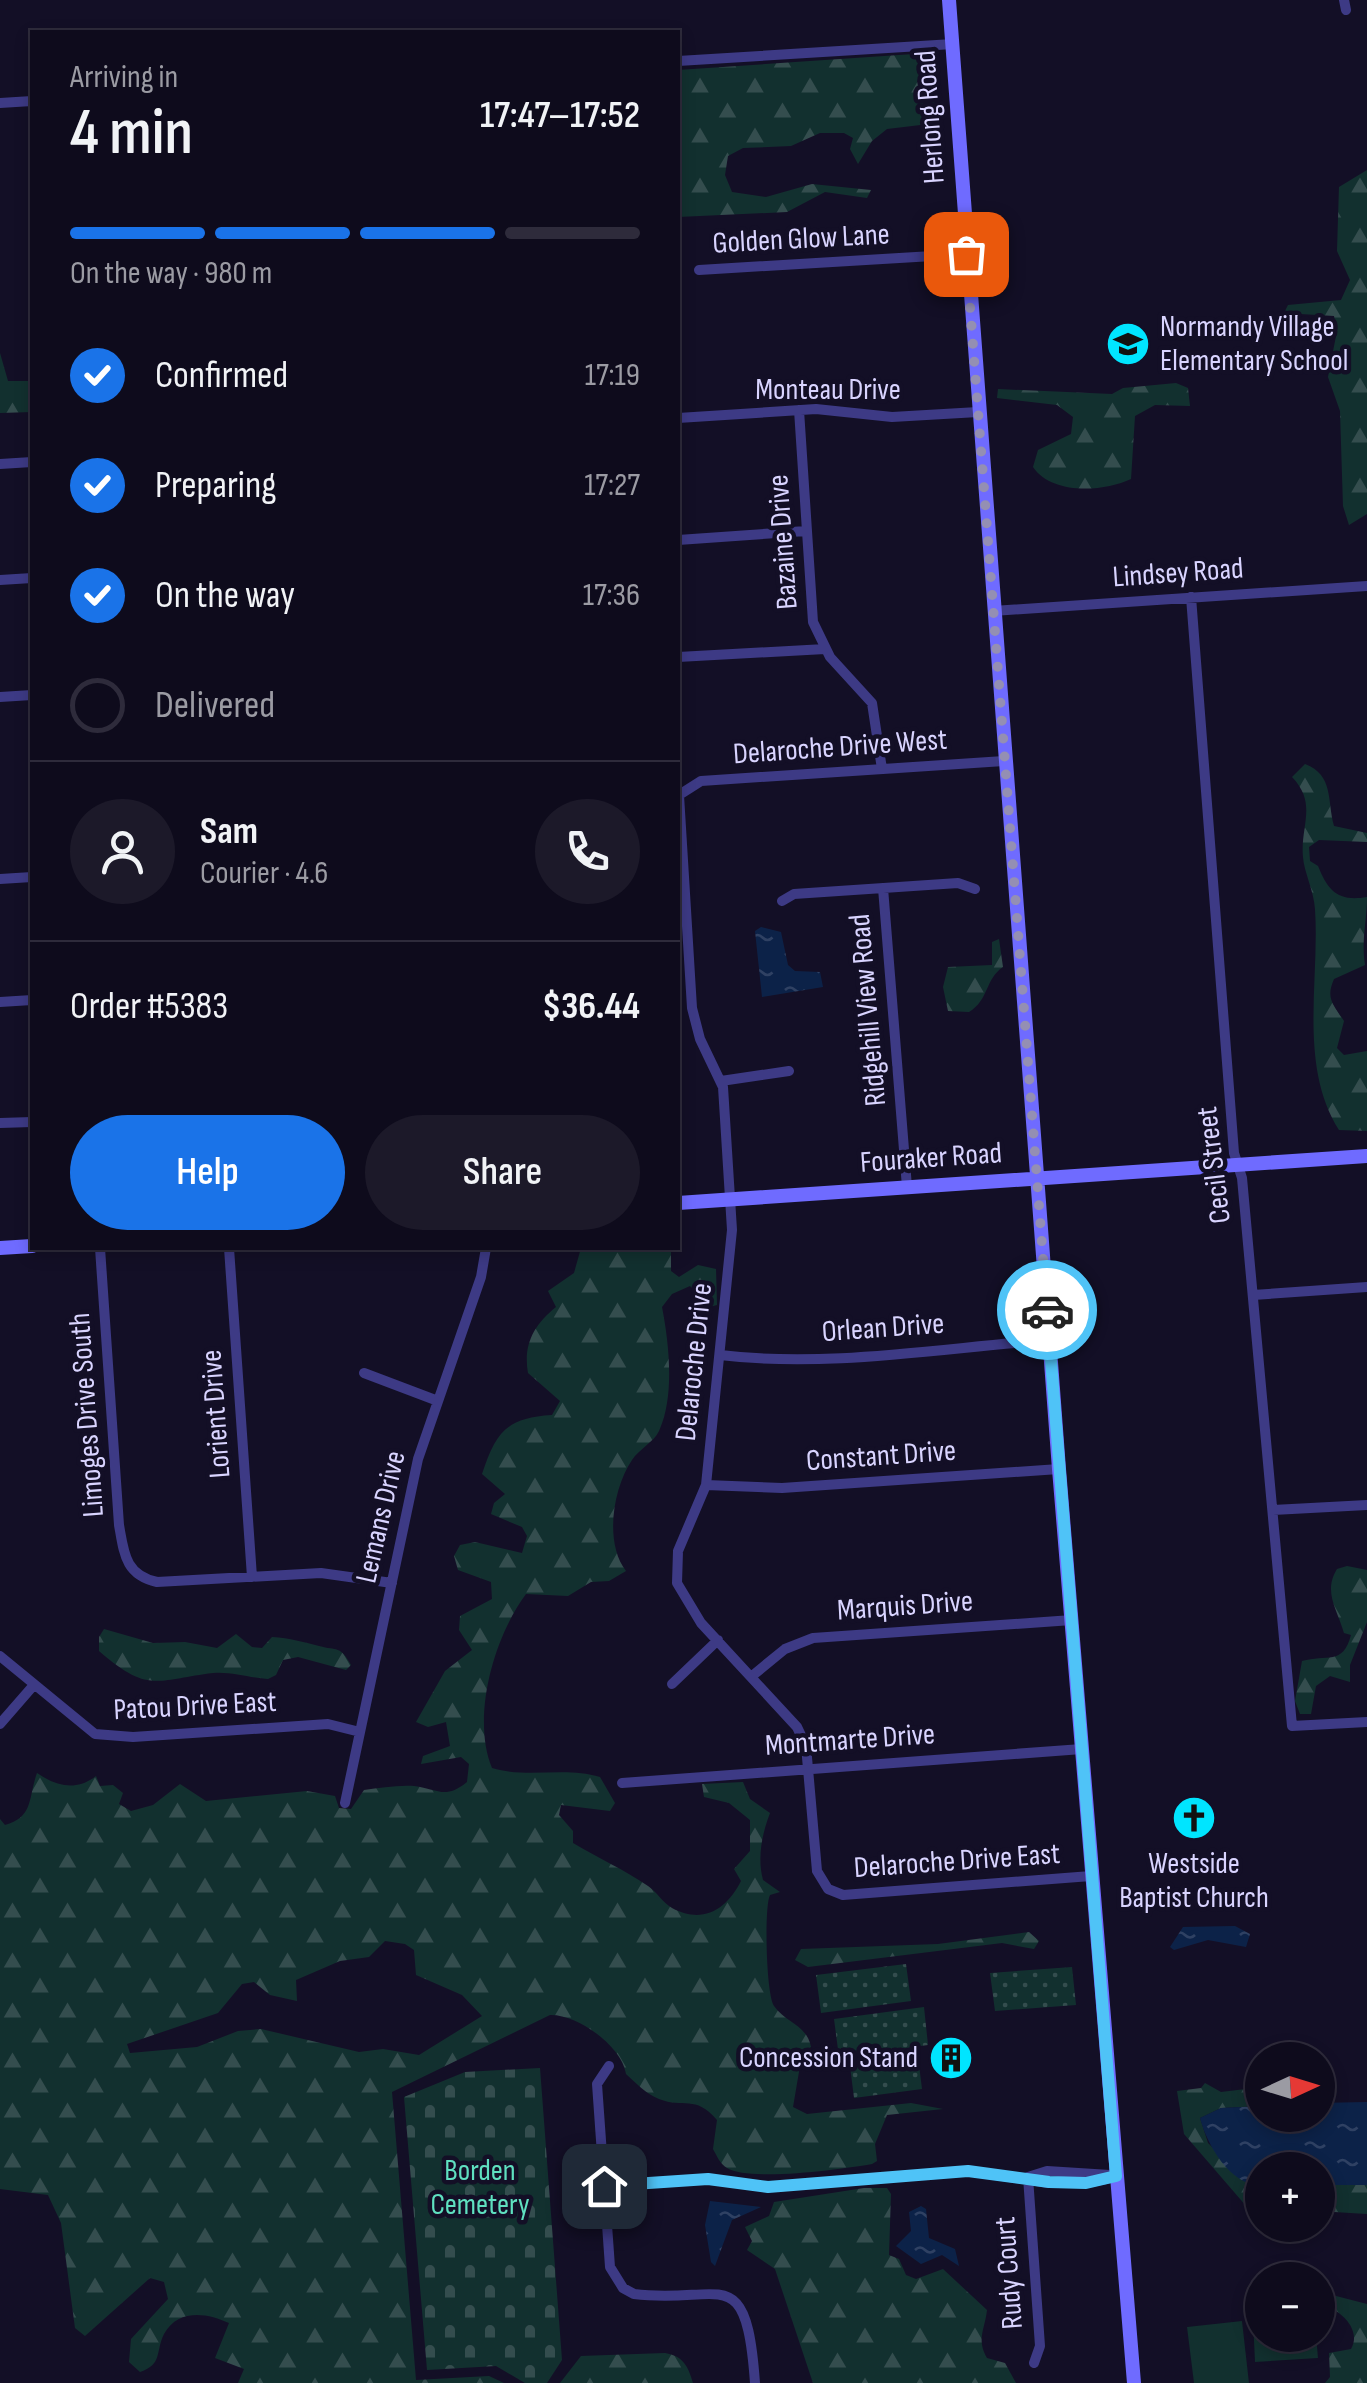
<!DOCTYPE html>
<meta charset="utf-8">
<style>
:root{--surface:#0e0b1c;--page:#1c1929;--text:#f1f3f6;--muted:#9b9ba3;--line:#2e2b3b;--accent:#1a73e8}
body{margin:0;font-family:"Sofia Sans Condensed",sans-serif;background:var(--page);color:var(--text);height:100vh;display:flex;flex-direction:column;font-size:38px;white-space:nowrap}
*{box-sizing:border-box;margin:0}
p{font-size:32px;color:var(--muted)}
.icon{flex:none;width:55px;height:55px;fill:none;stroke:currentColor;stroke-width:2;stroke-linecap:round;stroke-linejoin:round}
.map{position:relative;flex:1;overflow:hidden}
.side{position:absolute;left:30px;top:30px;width:650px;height:1220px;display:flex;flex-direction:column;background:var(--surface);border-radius:0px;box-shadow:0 5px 15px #0003,0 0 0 2px var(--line)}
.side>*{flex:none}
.needle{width:65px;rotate:86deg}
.fabs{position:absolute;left:1245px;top:2042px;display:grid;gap:20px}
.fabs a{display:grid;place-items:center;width:90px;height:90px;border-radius:50%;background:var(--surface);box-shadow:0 5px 15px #0003,0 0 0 2px var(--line);font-size:50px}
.pin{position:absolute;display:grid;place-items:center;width:85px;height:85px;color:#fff;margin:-42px;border-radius:20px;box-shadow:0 5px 15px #0006}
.courier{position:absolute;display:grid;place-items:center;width:100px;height:100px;margin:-50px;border:8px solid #4fc3f7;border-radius:50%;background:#fff;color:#222;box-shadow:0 2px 12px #0007}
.overview em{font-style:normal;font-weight:600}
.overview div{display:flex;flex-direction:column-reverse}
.overview{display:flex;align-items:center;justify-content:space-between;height:170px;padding:0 40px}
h1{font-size:65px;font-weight:600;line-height:75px}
.bar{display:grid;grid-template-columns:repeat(4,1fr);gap:15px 10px;align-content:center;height:120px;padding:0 40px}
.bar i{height:12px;border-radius:8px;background:var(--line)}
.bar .on{background:var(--accent)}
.bar p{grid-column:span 4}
.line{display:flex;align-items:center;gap:25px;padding:0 40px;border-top:2px solid var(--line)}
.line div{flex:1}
.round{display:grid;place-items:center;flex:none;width:105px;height:105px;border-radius:52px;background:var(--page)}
ol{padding:0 40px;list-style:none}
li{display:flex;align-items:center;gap:30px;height:110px}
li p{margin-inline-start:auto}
li .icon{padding:10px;border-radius:50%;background:var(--accent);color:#fff;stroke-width:4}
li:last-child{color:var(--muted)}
li i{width:55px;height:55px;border:5px solid var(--line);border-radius:50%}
.button{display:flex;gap:20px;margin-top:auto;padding:20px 40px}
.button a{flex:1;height:115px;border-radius:60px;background:var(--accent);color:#fff;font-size:40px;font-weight:600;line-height:115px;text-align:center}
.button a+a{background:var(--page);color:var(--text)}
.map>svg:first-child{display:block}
.forest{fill:url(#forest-firs);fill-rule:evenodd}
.cemetery{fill:url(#cemetery-stones)}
.park{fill:url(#park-dots)}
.pitch{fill:#12302f}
.water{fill:url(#water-ripples)}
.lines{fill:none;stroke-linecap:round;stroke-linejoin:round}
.street{stroke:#3d3a85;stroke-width:10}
.secondary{stroke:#6f6bff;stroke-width:14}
.done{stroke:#948fb3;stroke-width:10;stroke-dasharray:0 18}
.route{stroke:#4fc3f7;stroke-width:12}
.labels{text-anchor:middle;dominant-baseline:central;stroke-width:9;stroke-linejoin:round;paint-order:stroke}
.street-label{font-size:30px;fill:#d9d4ff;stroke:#130f26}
.poi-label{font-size:30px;fill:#d9d4ff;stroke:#130f26;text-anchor:start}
.park-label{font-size:30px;fill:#5fe0c0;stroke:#130f26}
</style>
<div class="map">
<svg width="1367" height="2383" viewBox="0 0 1367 2383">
<defs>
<pattern id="forest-firs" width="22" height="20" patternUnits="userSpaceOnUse" patternTransform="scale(2.5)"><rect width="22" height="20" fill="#12302f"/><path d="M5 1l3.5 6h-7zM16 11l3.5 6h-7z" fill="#344d4e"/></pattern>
<pattern id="cemetery-stones" width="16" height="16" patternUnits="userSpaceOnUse" patternTransform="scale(2.5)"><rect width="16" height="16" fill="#12302f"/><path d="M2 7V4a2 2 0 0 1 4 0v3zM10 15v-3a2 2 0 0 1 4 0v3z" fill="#344d4e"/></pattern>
<pattern id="park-dots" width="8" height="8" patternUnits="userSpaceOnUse" patternTransform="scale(2.5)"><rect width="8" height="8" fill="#12302f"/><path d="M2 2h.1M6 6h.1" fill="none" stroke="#344d4e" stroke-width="1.8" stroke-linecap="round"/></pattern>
<pattern id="water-ripples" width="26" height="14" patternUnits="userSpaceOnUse" patternTransform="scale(2.5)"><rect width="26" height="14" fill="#0c2248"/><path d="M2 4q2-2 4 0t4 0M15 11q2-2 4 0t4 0" fill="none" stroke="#2f4163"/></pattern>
</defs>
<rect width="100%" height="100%" fill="#130f26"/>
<path class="forest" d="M 914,54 L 930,57 L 938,89 L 937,123 L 887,129 L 872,141 L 858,164 L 850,149 L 853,138 L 844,133 L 820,133 L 791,146 L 743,148 L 728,156 L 725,175 L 732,192 L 766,197 L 812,184 L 871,190 L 867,198 L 825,192 L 787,212 L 678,217 L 678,70 Z
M 1367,170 L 1367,514 L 1349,525 L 1343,506 L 1340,411 L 1328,377 L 1337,331 L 1334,316 L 1284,313 L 1288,305 L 1341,300 L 1350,280 L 1337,251 L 1339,187 Z
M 0,353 L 8,381 L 32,381 L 32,412 L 0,413 Z
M 1176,383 L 1188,388 L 1190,406 L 1155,405 L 1135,416 L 1131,479 C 1103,492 1052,495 1033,467 L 1038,450 L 1071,434 L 1073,417 L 1057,405 L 997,398 L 998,389 L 1112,394 L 1123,388 Z
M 1305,764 C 1334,775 1327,801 1334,826 L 1367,833 L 1367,842 L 1319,840 L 1309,847 L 1310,861 L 1318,866 C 1328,891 1338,902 1367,897 C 1367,921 1361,940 1365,965 L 1334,979 C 1325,999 1334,1005 1344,1021 L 1337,1048 L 1344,1055 L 1367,1051 L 1367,1131 L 1339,1130 C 1298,1065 1320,980 1315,909 C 1314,891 1304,872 1303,857 C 1300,826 1318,804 1292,777 Z
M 999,939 L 1003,967 C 985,979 989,1000 969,1012 L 948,1011 L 943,987 L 948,967 L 992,965 L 992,942 Z
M 581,1248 L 671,1248 L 671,1271 L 679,1277 L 698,1265 L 716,1269 L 717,1305 L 709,1307 L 690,1286 L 672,1294 L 662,1307 C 669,1343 675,1396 659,1431 C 654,1442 639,1449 632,1460 C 613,1488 604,1543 626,1571 L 609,1581 L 591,1582 L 568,1596 L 526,1594 C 494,1637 471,1717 492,1768 C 530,1779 564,1766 600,1777 L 615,1803 L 610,1811 L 561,1805 L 559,1815 L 573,1831 L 573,1843 C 598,1858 625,1870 648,1886 C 657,1892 663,1903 672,1908 C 703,1925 727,1909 741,1881 L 734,1869 L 750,1851 L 750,1820 L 729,1803 L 704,1797 L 702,1784 L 743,1782 L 750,1799 L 770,1813 C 762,1834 757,1858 763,1880 L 780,1892 L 770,1895 C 764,1906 766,1994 774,2006 C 786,2023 807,2025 811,2047 L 802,2054 L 793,2107 L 807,2114 L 911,2103 L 943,2109 L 887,2115 L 875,2144 L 877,2161 L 872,2164 C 843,2169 750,2182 727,2168 C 720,2164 717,2156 713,2149 L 717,2120 C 695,2094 684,2109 659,2099 C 646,2094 636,2083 626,2074 C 622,2046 577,2014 550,2015 L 392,2092 L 416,2380 L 489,2376 L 504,2383 L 238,2383 L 244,2369 L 215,2358 L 229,2323 C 208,2313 178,2308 164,2334 C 155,2352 163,2364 140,2372 L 129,2362 L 131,2339 L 168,2299 L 164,2282 L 150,2278 L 85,2336 L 75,2328 L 61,2223 L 48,2195 L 0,2189 L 0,1819 L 5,1825 C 34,1817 28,1798 37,1773 C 57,1787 77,1791 96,1776 L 100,1786 L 113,1785 L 123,1793 L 119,1804 L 131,1811 L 153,1805 L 180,1784 L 206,1801 L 307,1791 L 335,1796 L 339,1808 L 351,1809 L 364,1790 C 380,1788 398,1785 414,1786 C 438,1789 445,1800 467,1782 L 469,1764 L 461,1757 L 421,1764 L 423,1756 L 450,1746 L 446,1722 L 428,1727 L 416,1722 L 445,1671 L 472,1650 L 459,1630 L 460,1616 L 492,1599 L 491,1582 L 458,1570 L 454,1556 L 460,1545 L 475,1542 L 522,1553 L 527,1536 L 522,1527 L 491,1514 L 494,1503 L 505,1494 L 482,1474 C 496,1432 506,1418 552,1415 L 560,1401 L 528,1373 C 523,1344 534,1325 556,1307 L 548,1291 L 574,1273 ZM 385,1941 L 405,1944 L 414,1950 L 416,1975 L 462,1995 L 482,2016 L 419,2055 L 383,2049 L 359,2052 L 261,2029 L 238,2031 L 197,2047 L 130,2053 L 127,2044 L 218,2013 L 242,1984 L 254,1982 L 270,1995 L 297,2001 L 296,1980 L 340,1961 L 369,1957 Z
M 1347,1566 L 1367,1570 L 1367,1622 L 1350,1665 L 1350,1682 L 1330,1676 L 1316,1686 L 1311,1714 L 1300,1714 L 1295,1701 L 1302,1661 C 1327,1654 1343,1666 1351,1635 L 1344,1633 C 1337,1609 1323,1592 1337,1569 Z
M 104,1629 L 153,1643 L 185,1642 L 217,1648 L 236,1634 L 252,1647 L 262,1648 L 272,1637 C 290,1638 303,1642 319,1646 C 337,1651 340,1645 351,1665 L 346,1670 L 298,1657 L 283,1660 L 276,1675 L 268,1679 C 251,1678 230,1671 213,1673 C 155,1680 149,1694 99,1651 L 99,1637 Z
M 1029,1932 L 1039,1941 L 1034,1949 L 1002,1943 L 808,1967 L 795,1960 L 801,1949 L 938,1944 Z
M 1205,2083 L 1221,2092 L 1262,2087 L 1262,2106 L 1221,2108 L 1200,2118 L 1208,2143 L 1251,2186 L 1262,2185 L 1262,2214 L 1253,2214 L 1184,2134 L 1177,2091 L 1201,2088 Z
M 1318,2185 L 1367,2185 L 1367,2214 L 1318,2211 Z
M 864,2188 L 887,2188 L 891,2194 L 889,2255 L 899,2259 L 906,2275 L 916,2279 L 943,2269 L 987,2310 C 985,2329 976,2339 987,2358 L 1005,2363 L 1016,2383 L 813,2383 L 775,2269 L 747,2250 L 752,2241 L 745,2227 L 769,2216 L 774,2202 Z
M 1336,2296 L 1367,2304 L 1367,2383 L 1325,2383 L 1330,2377 L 1329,2353 L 1351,2349 C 1363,2328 1337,2307 1318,2303 L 1318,2297 Z
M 665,2353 C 683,2356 688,2366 693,2383 L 560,2383 L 581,2356 Z"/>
<path class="cemetery" d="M 540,2068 L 562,2360 L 547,2383 L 525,2383 L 496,2366 L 427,2370 L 404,2097 L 465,2072 Z"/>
<path class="park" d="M 906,1964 L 911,2001 L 821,2013 L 816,1975 Z
M 1072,1967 L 1076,2005 L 995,2011 L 990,1973 Z
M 924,2007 L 928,2045 L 839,2057 L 834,2019 Z
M 918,2057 L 922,2089 L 854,2098 L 850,2066 Z"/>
<path class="pitch" d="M 1262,2319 L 1262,2335 L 1316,2335 L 1318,2358 L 1255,2362 L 1253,2320 Z
M 1242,2321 L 1249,2383 L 1194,2383 L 1187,2327 Z"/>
<path class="water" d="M 761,927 L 781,932 L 788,965 L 795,971 L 820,972 L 823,987 L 762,997 L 755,931 Z
M 1235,1926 L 1250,1934 L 1246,1947 L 1208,1940 L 1174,1950 L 1170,1947 L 1183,1927 Z
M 1367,2102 L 1367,2185 L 1318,2185 L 1318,2170 L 1262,2170 L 1262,2185 C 1231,2187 1207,2145 1200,2118 L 1221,2108 L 1262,2106 L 1262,2115 L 1318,2115 L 1318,2103 Z
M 710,2201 L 761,2207 L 732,2220 L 715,2266 L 711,2262 L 705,2225 Z
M 921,2206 L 926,2209 L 929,2238 L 955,2249 L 959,2266 L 942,2255 L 921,2264 L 896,2246 L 911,2231 L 909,2212 Z"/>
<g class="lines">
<path class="street" d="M 1344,0 L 1346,10
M 678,61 L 953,44
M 0,103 L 32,101
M 699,270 L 966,254
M 799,410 L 813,622 L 830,657 L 872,703 L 882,769
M 678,418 L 816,409 L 892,417 L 978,412
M 0,464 L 32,462
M 678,540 L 806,531
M 0,580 L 32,578
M 1191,597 L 1234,1153 L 1242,1178 L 1292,1726 L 1367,1722
M 993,611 L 1367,586
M 678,657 L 825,649
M 0,697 L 32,695
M 1004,761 L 701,781 L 679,795 L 692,1008 L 700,1039 L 723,1087 L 732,1230 L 706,1485 L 678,1551 L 677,1583 L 701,1623 L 797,1727 L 806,1746 L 817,1871 L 828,1889 L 843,1895 L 1091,1876
M 0,879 L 32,877
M 883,888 L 907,1187
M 782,901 L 794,894 L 958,883 L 975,889
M 0,1002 L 32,1000
M 721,1081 L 789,1071
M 0,1123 L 32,1122
M 100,1248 L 119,1525 C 124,1553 125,1575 157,1582 L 321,1573 L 392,1583
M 229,1248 L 252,1577
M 1253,1295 L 1367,1287
M 720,1355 C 828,1368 941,1348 1049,1340
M 364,1373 L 438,1401
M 706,1485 L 782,1488 L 1059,1469
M 1273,1510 L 1367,1505
M 0,1656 L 95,1734 L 133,1737 L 328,1724 L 360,1732
M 752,1676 L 785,1649 L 813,1638 L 1072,1620
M 672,1684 L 718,1640
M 0,1724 L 33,1686
M 622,1783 L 1082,1749
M 345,1803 L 418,1459 L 481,1277 L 486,1248
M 609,2066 L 597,2084 L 610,2267 L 623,2288 L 634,2294 C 722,2305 746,2258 755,2383
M 1028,2177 L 1040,2346 L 1034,2363
M 1028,2177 L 1047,2171 L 1110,2175
M 604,2186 L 708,2179 L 768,2187 L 969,2171 L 1049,2183 L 1086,2183 L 1116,2177"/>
<path class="secondary" d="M 949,0 L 1059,1469 L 1134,2383
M 678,1203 L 1367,1156
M 0,1248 L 32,1246"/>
</g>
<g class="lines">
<path class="done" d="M 966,254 L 1047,1310"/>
<path class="route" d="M 604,2186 L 708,2179 L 768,2187 L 968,2171 L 1049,2182 L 1086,2183 L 1116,2176 L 1047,1310"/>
</g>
<defs>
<g id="school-disc" transform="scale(2.25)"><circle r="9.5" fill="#00e5ff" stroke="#130f26"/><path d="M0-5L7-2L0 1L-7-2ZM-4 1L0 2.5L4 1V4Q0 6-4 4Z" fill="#111"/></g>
<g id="church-disc" transform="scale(2.25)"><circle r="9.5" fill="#00e5ff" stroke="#130f26"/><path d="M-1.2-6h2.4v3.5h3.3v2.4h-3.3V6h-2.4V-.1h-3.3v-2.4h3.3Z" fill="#111"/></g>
<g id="building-disc" transform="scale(2.25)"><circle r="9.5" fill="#00e5ff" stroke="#130f26"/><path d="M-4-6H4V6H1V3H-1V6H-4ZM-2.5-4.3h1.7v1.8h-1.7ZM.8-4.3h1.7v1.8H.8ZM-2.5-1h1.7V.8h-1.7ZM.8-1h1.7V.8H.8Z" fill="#111"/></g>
</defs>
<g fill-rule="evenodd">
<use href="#school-disc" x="1128" y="344"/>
<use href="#church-disc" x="1194" y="1818"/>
<use href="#building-disc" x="951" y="2058"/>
</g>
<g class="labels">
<g class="street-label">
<text transform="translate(930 117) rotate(-94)">Herlong Road</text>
<text transform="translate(801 239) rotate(-3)">Golden Glow Lane</text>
<text x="828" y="390">Monteau Drive</text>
<text transform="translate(783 542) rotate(-94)">Bazaine Drive</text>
<text transform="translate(1178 573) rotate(-4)">Lindsey Road</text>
<text transform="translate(840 747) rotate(-4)">Delaroche Drive West</text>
<text transform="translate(868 1010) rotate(-95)">Ridgehill View Road</text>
<text transform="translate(931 1158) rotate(-4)">Fouraker Road</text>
<text transform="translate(1214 1165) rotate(-97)">Cecil Street</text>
<text transform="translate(883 1328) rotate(-4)">Orlean Drive</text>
<text transform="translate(694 1362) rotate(-84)">Delaroche Drive</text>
<text transform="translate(216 1414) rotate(-94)">Lorient Drive</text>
<text transform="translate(87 1415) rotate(-94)">Limoges Drive South</text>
<text transform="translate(881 1456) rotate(-4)">Constant Drive</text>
<text transform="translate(381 1517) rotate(-77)">Lemans Drive</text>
<text transform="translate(905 1606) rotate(-4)">Marquis Drive</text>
<text transform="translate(195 1706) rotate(-3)">Patou Drive East</text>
<text transform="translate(850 1740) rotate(-4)">Montmarte Drive</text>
<text transform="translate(957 1861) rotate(-4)">Delaroche Drive East</text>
<text transform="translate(1009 2273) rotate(-94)">Rudy Court</text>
</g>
<g class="poi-label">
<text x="1160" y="327">Normandy Village<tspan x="1160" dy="34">Elementary School</tspan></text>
<text x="1194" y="1864" text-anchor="middle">Westside<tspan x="1194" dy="34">Baptist Church</tspan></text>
<text x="918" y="2058" text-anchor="end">Concession Stand</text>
</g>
<g class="park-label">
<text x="480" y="2171">Borden<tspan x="480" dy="34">Cemetery</tspan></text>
</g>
</g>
</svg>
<div class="fabs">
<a><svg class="needle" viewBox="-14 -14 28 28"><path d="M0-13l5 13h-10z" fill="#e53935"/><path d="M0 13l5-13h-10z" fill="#9b9ba3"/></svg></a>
<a>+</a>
<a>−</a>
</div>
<div class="pin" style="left:966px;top:254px;background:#ea580c"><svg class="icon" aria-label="bag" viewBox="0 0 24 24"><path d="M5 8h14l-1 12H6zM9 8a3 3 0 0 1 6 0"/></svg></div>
<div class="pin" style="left:604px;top:2186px;background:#1f2937"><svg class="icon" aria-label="home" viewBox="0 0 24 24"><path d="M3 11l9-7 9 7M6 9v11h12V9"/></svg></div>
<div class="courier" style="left:1047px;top:1310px"><svg class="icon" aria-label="car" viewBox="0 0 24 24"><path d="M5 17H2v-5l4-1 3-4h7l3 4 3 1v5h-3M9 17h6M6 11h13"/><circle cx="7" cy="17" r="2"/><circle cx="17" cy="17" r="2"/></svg></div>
<section class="side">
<div class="overview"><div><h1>4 min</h1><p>Arriving in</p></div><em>17:47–17:52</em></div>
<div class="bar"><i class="on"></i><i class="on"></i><i class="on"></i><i></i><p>On the way · 980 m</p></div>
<ol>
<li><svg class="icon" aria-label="check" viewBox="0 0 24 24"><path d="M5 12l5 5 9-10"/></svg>Confirmed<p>17:19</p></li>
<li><svg class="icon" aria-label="check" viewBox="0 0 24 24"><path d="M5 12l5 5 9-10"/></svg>Preparing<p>17:27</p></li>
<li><svg class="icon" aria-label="check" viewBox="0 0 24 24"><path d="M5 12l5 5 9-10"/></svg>On the way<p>17:36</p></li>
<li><i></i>Delivered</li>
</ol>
<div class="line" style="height:180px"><a class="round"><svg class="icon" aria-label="person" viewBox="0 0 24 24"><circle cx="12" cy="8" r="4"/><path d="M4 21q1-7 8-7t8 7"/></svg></a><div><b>Sam</b><p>Courier · 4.6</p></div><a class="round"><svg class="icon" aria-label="phone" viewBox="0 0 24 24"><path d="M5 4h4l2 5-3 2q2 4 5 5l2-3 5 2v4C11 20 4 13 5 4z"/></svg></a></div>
<div class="line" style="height:130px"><div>Order #5383</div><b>$36.44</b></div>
<div class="button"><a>Help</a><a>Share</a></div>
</section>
</div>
